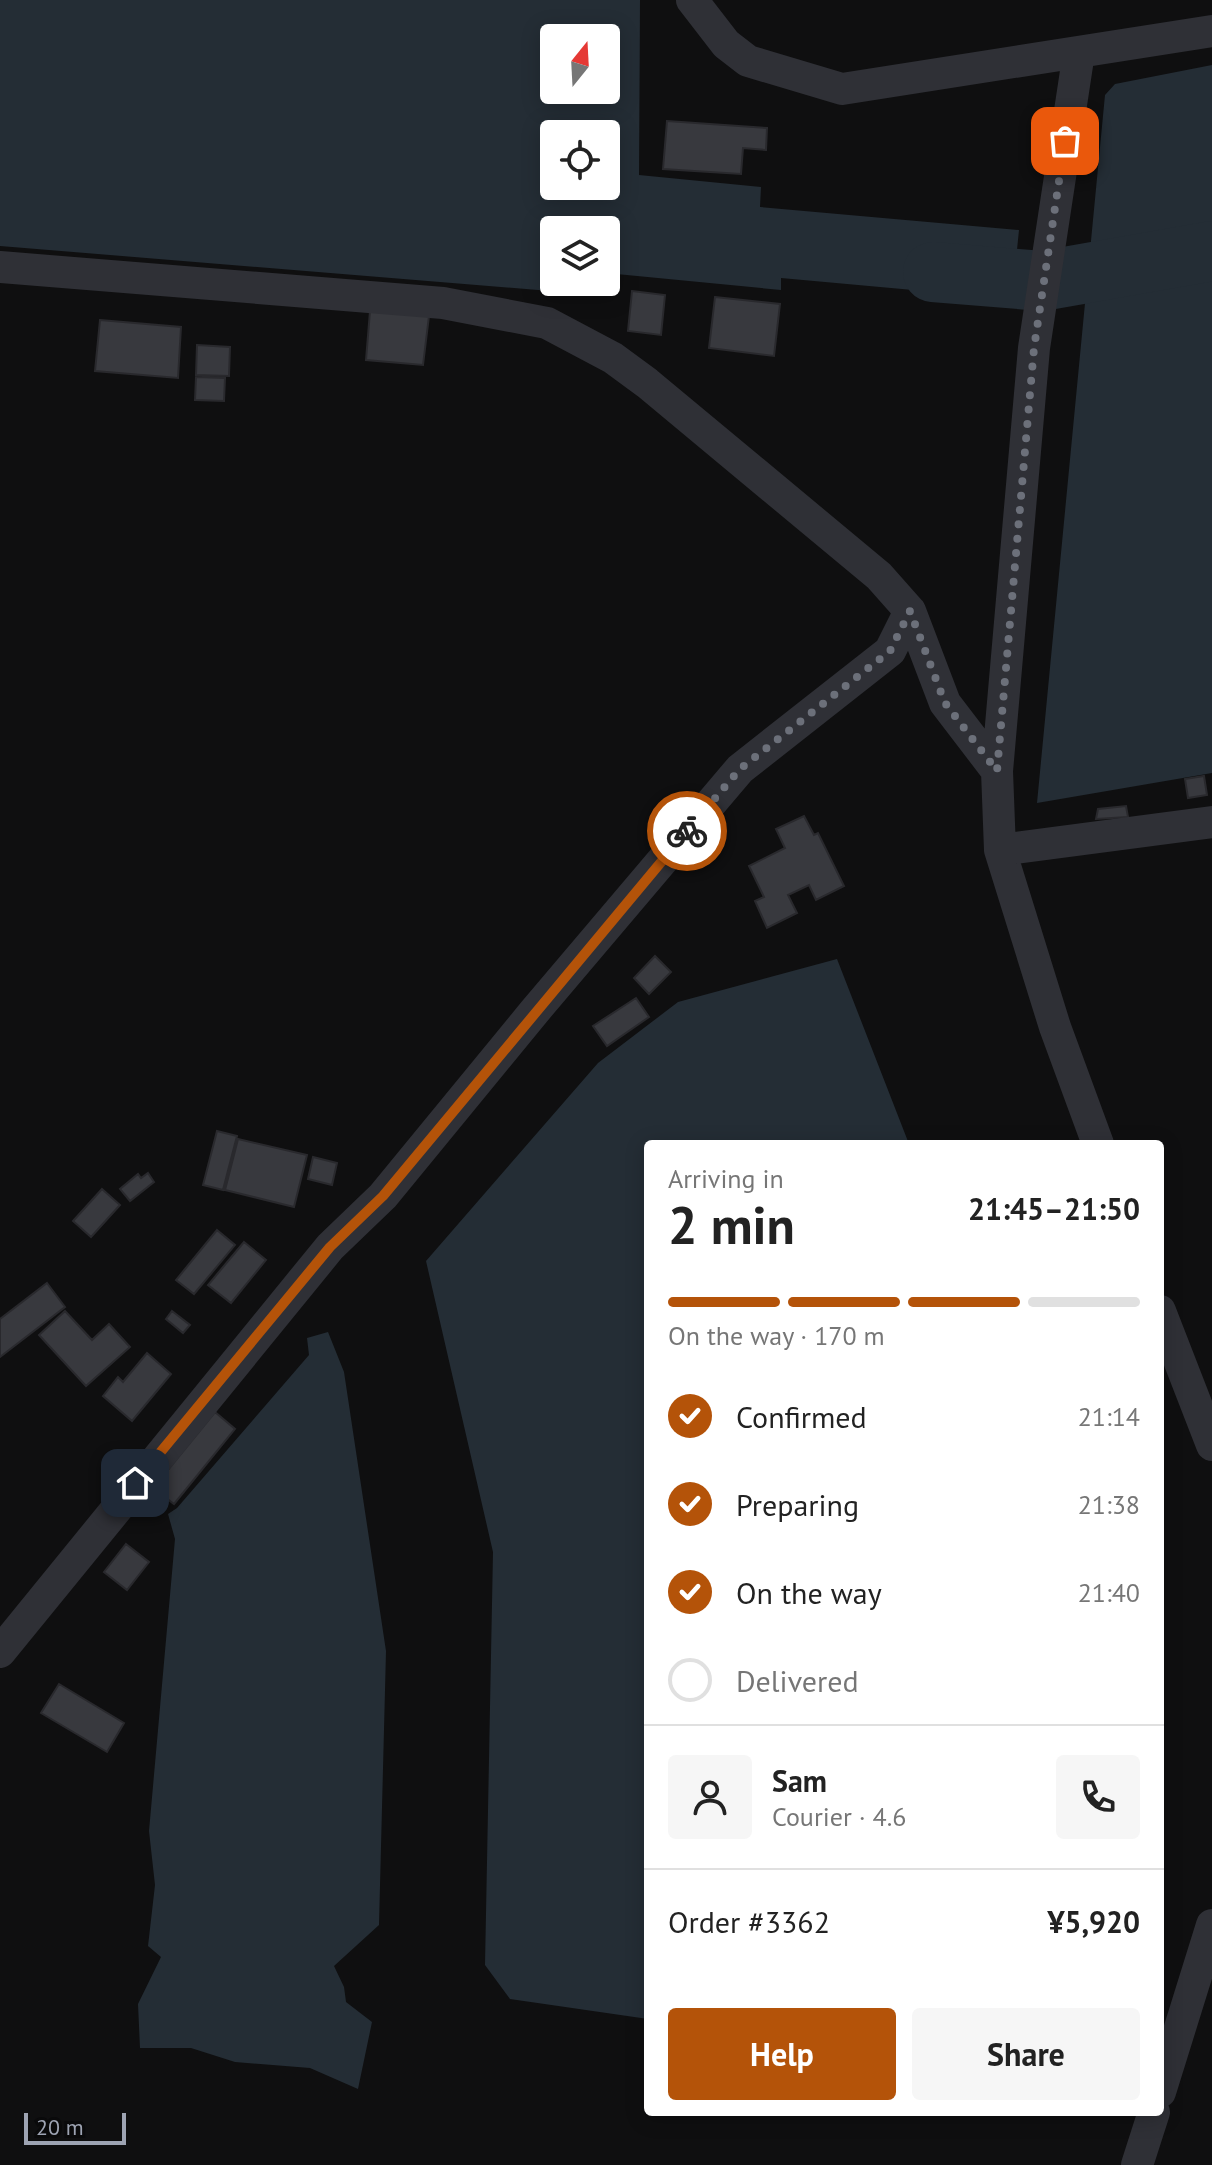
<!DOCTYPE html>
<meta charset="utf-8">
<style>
:root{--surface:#fff;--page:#f6f6f6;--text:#222;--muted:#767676;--line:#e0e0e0;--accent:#b45309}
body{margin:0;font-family:"PT Sans",sans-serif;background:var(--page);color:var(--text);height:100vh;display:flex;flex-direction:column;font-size:30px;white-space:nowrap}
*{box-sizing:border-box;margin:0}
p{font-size:26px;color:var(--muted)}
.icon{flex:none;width:44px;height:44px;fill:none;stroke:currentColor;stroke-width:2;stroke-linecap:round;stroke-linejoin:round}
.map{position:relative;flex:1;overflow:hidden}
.panel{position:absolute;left:644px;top:1140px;width:520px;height:976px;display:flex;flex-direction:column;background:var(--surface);border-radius:8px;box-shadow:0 4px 20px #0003}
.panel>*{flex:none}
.needle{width:52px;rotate:18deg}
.controls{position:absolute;left:540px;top:24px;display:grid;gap:16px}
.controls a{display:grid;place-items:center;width:80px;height:80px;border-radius:8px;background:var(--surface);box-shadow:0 4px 20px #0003;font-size:40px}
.scale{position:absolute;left:24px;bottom:20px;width:102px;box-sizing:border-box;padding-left:8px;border:4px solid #9ea4b3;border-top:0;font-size:22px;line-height:28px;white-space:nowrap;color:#9ea4b3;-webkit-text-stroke:6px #0a0a0b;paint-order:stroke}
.pin{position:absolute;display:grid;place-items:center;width:68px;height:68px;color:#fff;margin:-34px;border-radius:16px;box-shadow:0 4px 12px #0006}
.courier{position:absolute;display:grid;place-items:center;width:80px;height:80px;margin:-40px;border:6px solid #b45309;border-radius:50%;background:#fff;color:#222;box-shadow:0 2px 10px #0007}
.head em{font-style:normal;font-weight:700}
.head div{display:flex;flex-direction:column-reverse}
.head{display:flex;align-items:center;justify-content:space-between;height:136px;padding:0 24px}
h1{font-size:52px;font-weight:700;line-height:60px}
.bar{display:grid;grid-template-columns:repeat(4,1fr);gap:12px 8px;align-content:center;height:96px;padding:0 24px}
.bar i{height:10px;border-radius:6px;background:var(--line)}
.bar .current{background:var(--accent)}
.bar p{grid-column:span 4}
.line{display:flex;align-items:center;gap:20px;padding:0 24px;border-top:2px solid var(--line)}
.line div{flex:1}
.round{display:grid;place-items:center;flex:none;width:84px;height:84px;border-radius:8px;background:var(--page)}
ol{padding:0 24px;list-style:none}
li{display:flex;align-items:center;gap:24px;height:88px}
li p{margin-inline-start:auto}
li .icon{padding:8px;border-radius:50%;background:var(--accent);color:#fff;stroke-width:4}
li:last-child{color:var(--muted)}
li i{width:44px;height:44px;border:4px solid var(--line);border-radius:50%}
.button{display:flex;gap:16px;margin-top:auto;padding:16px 24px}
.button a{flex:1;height:92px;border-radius:8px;background:var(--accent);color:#fff;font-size:32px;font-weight:700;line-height:92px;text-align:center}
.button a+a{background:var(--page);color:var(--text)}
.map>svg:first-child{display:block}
.water{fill:#242d35;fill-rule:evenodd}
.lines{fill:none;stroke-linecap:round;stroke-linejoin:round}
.river{stroke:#242d35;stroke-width:60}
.building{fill:#38393e;stroke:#29292d;stroke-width:2}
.street{stroke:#2f3036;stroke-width:32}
.done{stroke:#6c707a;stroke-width:8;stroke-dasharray:0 14.4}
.route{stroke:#b45309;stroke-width:10}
</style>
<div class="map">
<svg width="1212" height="2165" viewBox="0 0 1212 2165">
<rect width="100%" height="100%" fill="#0f0f10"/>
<path class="water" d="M 0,0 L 640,0 L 639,175 L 761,187 L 760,207 L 1019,230 L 1012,299 L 781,278 L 781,290 L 606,273 L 606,230 L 554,230 L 554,282 L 587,282 L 586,294 L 0,246 ZM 606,38 L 606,90 L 554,90 L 554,38 ZM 606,134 L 606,186 L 554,186 L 554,134 Z
M 1212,65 L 1212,773 L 1037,803 L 1105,95 L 1115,84 Z
M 837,959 L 909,1144 L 648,1144 L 648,2019 L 510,1999 L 485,1965 L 493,1552 L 426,1261 L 598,1063 L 678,1002 Z
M 328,1332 L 344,1372 L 386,1651 L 379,1925 L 334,1966 L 344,1987 L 346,2002 L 372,2022 L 358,2089 L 310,2068 L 235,2062 L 191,2048 L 140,2048 L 138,2004 L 161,1957 L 148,1946 L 155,1885 L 149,1831 L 175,1539 L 168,1514 L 177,1508 L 309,1355 L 307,1338 Z"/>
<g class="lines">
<path class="river" d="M 933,272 L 1042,281 L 1212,251"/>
</g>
<path class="building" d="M 667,121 L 767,128 L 766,150 L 743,148 L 741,174 L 663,169 Z
M 632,291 L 665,295 L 661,335 L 628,331 Z
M 715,297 L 780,304 L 774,356 L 709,348 Z
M 370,311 L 429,316 L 423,365 L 366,360 Z
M 100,320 L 181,327 L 178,378 L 95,371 Z
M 197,345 L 230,347 L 229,376 L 196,375 Z
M 196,377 L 225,378 L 224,401 L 195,400 Z
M 1204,776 L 1207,795 L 1188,798 L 1185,779 Z
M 1126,806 L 1128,817 L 1096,819 L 1098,809 Z
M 804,816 L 814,835 L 818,833 L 844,886 L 816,900 L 809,885 L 788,895 L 797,913 L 767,928 L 755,901 L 764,897 L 749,866 L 785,848 L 776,829 Z
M 655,956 L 671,972 L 649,994 L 634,978 Z
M 636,998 L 649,1017 L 607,1046 L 593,1026 Z
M 217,1131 L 237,1136 L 223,1190 L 203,1185 Z
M 238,1139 L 307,1155 L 294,1207 L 225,1190 Z
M 313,1157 L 337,1163 L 332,1185 L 308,1179 Z
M 148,1173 L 154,1182 L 130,1201 L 120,1189 L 138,1174 L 141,1178 Z
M 102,1189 L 120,1205 L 91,1237 L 73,1221 Z
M 217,1230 L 235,1245 L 194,1294 L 176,1280 Z
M 244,1242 L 266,1260 L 231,1303 L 208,1285 Z
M 47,1283 L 65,1307 L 0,1357 L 0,1319 Z
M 65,1311 L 92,1340 L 109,1324 L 130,1347 L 86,1386 L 39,1335 Z
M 172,1311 L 190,1325 L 183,1333 L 166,1319 Z
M 147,1353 L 171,1374 L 132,1421 L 103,1396 L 118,1377 L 123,1382 Z
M 215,1412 L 235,1429 L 174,1504 L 153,1488 Z
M 126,1544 L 149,1562 L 127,1590 L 104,1572 Z
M 59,1684 L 124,1723 L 107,1752 L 41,1713 Z"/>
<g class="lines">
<path class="street" d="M 692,0 L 726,44 L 748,61 L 842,89 L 1212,31
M 1079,52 L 1034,348 L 997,771 L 1000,850 L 1055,1027 L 1098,1144
M 0,267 L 443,303 L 547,323 L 613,358 L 647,383 L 879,576 L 910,611 L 945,703 L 997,771
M 1000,850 L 1212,822
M 1160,1311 L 1212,1445
M 0,1652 L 330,1247 L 383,1196 L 534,1012 L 740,769 L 890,651 L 910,611
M 1160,2092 L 1212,1925
M 1137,2165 L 1154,2112"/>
</g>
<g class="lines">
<path class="done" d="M 687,831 L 740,769 L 890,651 L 910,611 L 945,703 L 997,771 L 1034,348 L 1065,141"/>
<path class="route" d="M 135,1483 L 330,1247 L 383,1196 L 687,831"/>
</g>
</svg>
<div class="controls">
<a><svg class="needle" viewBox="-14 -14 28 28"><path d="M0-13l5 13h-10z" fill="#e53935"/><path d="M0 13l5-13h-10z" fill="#767676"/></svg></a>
<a><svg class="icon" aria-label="locate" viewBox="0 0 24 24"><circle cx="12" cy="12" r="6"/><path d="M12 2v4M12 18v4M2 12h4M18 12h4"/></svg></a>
<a><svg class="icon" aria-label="layers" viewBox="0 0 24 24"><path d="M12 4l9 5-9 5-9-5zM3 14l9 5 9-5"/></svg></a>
</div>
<div class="scale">20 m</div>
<div class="pin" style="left:1065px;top:141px;background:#ea580c"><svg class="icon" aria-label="bag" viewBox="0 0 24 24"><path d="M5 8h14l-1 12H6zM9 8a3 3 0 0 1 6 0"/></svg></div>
<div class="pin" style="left:135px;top:1483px;background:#1f2937"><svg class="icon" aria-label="home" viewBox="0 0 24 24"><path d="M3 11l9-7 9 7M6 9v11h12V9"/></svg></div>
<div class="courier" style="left:687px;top:831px"><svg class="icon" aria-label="bike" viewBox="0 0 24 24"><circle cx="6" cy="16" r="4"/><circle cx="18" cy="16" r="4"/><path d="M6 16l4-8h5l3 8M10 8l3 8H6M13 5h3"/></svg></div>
<section class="panel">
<div class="head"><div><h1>2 min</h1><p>Arriving in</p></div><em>21:45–21:50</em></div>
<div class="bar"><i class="current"></i><i class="current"></i><i class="current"></i><i></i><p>On the way · 170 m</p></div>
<ol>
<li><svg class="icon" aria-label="check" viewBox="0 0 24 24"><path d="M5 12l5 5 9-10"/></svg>Confirmed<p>21:14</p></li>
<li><svg class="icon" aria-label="check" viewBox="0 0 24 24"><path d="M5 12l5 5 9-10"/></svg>Preparing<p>21:38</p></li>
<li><svg class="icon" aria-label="check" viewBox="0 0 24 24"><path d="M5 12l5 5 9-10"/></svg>On the way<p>21:40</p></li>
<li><i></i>Delivered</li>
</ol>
<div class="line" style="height:144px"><a class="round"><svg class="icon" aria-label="person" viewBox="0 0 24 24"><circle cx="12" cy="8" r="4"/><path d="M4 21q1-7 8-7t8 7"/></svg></a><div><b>Sam</b><p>Courier · 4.6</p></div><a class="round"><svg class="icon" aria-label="phone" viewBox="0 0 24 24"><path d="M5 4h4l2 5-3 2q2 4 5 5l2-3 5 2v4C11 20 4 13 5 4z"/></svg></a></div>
<div class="line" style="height:104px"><div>Order #3362</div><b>¥5,920</b></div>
<div class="button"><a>Help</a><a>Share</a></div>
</section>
</div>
